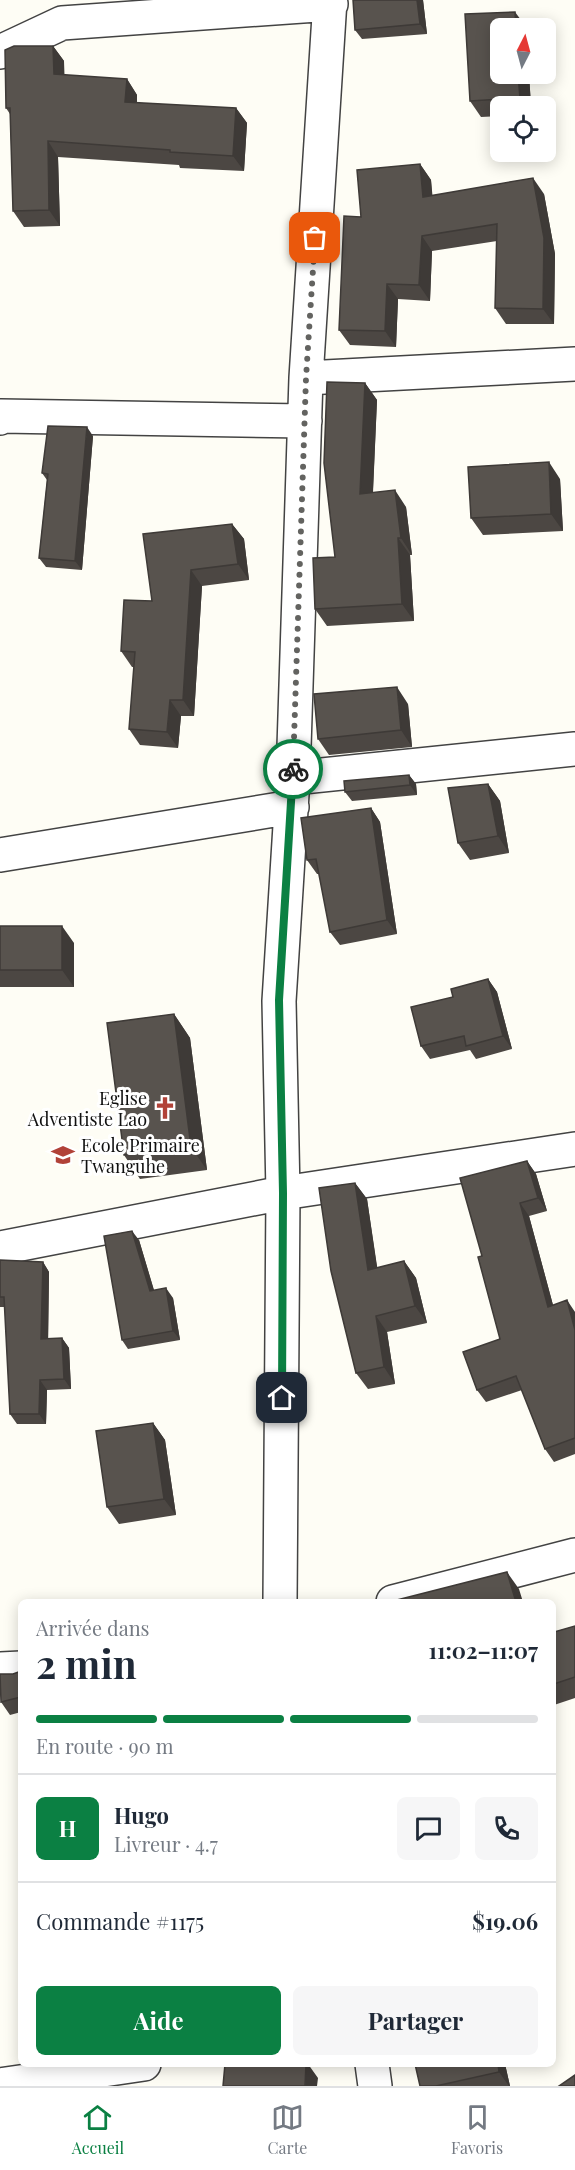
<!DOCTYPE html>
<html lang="fr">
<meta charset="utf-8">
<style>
:root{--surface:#fff;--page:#f6f6f7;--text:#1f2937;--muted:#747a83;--line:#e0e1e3;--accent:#0b8043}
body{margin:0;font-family:"Playfair Display",serif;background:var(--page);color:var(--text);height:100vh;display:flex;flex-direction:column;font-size:22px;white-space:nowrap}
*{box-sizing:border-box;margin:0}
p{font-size:20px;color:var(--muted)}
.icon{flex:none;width:33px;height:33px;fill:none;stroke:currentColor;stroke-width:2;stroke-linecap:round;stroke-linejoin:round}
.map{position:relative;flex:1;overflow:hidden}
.sheet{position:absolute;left:18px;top:1599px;width:538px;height:468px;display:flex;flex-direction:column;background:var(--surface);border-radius:9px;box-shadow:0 3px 15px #0003}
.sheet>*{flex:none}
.needle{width:39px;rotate:6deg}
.controls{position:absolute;left:490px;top:18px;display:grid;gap:12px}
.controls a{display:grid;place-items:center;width:66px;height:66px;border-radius:9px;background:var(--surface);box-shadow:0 3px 15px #0003;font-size:30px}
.pin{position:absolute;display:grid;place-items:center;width:51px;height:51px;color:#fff;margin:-26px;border-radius:12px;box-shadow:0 3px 9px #0006}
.courier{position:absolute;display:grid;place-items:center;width:60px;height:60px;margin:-30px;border:4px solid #0b8043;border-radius:50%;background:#fff;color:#222;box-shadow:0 2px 8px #0007}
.head em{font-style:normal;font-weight:700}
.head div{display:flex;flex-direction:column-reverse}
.head{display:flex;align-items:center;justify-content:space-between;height:102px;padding:0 18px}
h1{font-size:39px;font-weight:700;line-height:45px}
.bar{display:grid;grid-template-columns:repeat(4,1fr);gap:9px 6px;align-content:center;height:72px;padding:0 18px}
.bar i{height:8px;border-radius:4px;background:var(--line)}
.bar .selected{background:var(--accent)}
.bar p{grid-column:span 4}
.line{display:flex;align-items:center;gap:15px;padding:0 18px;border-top:2px solid var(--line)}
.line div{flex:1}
.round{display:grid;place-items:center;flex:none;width:63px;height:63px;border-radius:9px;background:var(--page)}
.action{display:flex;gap:12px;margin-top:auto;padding:12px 18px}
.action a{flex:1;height:69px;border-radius:9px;background:var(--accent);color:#fff;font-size:24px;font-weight:700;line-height:69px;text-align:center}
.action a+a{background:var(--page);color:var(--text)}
.tabs{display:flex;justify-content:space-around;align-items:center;height:84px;border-top:2px solid var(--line);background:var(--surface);font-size:16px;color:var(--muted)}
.tabs a{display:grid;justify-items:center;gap:3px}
.tabs .selected{color:var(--accent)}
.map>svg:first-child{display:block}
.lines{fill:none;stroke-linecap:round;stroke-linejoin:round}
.minor-casing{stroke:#434343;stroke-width:36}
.minor{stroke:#fff;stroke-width:33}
.wall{fill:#4c4743}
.shaded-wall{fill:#3e3a37}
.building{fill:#58534e;stroke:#3e3a37;stroke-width:1.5}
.done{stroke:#636360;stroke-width:6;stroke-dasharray:0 10.8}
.route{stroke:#0b8043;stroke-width:8}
.labels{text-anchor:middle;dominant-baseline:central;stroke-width:6;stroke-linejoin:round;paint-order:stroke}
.poi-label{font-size:18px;fill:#101010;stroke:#fff;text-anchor:end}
</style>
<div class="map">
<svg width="575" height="2086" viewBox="0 0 575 2086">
<rect width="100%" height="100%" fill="#fefdf5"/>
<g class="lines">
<g class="minor-casing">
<path id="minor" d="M 0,52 L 62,23 L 331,4
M 306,378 L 575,364
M 0,418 L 1,416 L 305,421
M 293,778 L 575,749
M 0,855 L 292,807
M 0,1248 L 283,1193 L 575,1149
M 280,1602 L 283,1193 L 279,1001 L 293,778 L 306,378 L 330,0
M 393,1602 L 575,1555
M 0,1669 L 21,1668
M 372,2064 L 375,2086
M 0,2085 L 144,2064"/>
</g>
<use href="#minor" class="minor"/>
</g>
<path class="wall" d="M 353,0 L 423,0 L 427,34 L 362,39 L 355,30 Z
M 53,46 L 64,61 L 64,75 L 127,79 L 137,95 L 137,103 L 236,108 L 247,123 L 244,171 L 180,168 L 179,165 L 58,157 L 60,226 L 24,227 L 13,211 L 10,114 L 6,108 Z
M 501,74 L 529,74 L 531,106 L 501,106 L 501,116 L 481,117 L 470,101 Z
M 420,164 L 431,180 L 432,195 L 544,194 L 555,254 L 554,324 L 506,324 L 495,308 L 497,241 L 432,251 L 430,301 L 398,299 L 396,347 L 350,345 L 339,330 L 361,217 Z
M 365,383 L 377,400 L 373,493 L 406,507 L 412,555 L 410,555 L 414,621 L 327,626 L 315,609 L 335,557 Z
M 93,436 L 82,570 L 46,567 L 39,558 L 47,480 L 42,473 Z
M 560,479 L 563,531 L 483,535 L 471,518 Z
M 232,524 L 244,539 L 249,580 L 202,586 L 194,716 L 181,716 L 178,748 L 140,745 L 129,729 L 134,667 L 132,667 L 121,651 L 152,601 Z
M 408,704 L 412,747 L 329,755 L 318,739 Z
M 409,775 L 416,784 L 417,795 L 352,801 L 345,792 Z
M 488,784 L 500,801 L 509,853 L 470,860 L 458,843 Z
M 371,808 L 380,822 L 397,934 L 340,945 L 330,932 L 319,874 L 317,874 L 307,860 Z
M 0,926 L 74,943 L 74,987 L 0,987 Z
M 488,979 L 497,992 L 512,1049 L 476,1059 L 470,1050 L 430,1059 L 421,1046 L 453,997 Z
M 174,1014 L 190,1038 L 207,1170 L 140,1179 L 124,1155 Z
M 527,1161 L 536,1174 L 547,1211 L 529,1216 L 553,1305 L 575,1312 L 575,1454 L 554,1462 L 545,1449 L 522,1390 L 486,1402 L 477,1390 L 500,1339 L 482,1256 Z
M 355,1183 L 367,1199 L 377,1268 L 404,1261 L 416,1278 L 427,1323 L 387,1332 L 395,1384 L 368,1389 L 356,1373 Z
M 139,1240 L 154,1290 L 173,1298 L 180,1340 L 128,1349 L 122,1340 Z
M 0,1260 L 43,1262 L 49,1272 L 48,1339 L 62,1338 L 69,1348 L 71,1389 L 47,1390 L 46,1424 L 17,1424 L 10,1414 L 5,1307 L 0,1307 Z
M 153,1423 L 165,1440 L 176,1515 L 119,1524 L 107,1507 Z
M 575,1626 L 575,1698 L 554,1705 L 554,1632 Z
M 21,1671 L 21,1712 L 10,1715 L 1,1702 L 13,1674 Z
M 415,2064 L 505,2064 L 510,2086 L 420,2086 Z"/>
<path class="shaded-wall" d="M 417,0 L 423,0 L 427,34 L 420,24 Z
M 515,12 L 527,28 L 516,28 Z
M 53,46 L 64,61 L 65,90 L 54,74 Z
M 518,74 L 529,74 L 531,106 L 526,106 L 520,98 Z
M 127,79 L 137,95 L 136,117 L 125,102 Z
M 236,108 L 247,123 L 244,171 L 233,156 Z
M 48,141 L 58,157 L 60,226 L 49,210 Z
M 420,164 L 431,180 L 434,212 L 423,197 Z
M 533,178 L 544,194 L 555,254 L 554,324 L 543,309 Z
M 422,236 L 432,251 L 430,301 L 419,285 Z
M 387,284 L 398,299 L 396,347 L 385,331 Z
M 365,383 L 377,400 L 372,511 L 360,494 Z
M 87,427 L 93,436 L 82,570 L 75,561 Z
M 549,462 L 560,479 L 563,531 L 551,514 Z
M 395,490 L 406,507 L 412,555 L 401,538 Z
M 232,524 L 244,539 L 249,580 L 238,564 Z
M 398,538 L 410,555 L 414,621 L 402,604 Z
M 191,570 L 202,586 L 194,716 L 183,700 Z
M 397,687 L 408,704 L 412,747 L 401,730 Z
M 170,700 L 181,716 L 178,748 L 167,732 Z
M 409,775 L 416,784 L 417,795 L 410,785 Z
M 488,784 L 500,801 L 509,853 L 498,836 Z
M 371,808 L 380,822 L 397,934 L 387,920 Z
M 62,926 L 74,943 L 74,987 L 62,970 Z
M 488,979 L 497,992 L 512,1049 L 503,1036 Z
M 174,1014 L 190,1038 L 207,1170 L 191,1147 Z
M 527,1161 L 536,1174 L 547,1211 L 538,1198 Z
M 355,1183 L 367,1199 L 380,1286 L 368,1270 Z
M 520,1203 L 529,1216 L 557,1320 L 548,1307 Z
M 132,1231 L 139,1240 L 157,1301 L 150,1291 Z
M 404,1261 L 416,1278 L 427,1323 L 415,1306 Z
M 43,1262 L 49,1272 L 48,1349 L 41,1339 Z
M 166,1288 L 173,1298 L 180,1340 L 173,1331 Z
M 567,1300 L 575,1312 L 575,1330 Z
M 376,1316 L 387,1332 L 395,1384 L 384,1367 Z
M 62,1338 L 69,1348 L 71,1389 L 64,1379 Z
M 40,1380 L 47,1390 L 46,1424 L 39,1414 Z
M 153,1423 L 165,1440 L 176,1515 L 164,1499 Z
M 507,1572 L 519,1589 L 523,1602 L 516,1602 Z
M 306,2064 L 308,2064 L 318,2078 L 317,2086 L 305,2086 Z
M 498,2064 L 505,2064 L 510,2086 L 509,2086 L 499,2072 Z"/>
<path class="building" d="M 353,0 L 417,0 L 420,24 L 355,30 Z
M 515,12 L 516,28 L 501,28 L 501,74 L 518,74 L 520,98 L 470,101 L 465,14 Z
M 14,46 L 53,46 L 54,74 L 127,79 L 125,102 L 236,108 L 233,156 L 170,152 L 170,150 L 48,141 L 49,210 L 13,211 L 10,108 L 6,108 L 5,50 Z
M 420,164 L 423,197 L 533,178 L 544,238 L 543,309 L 495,308 L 497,224 L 422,236 L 419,285 L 387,284 L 385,331 L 339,330 L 344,216 L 361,217 L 357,170 Z
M 327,382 L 365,383 L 360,494 L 395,490 L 401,538 L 398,538 L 402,604 L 315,609 L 313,558 L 335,557 L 324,463 Z
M 48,426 L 87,427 L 75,561 L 39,558 L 48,474 L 42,473 Z
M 549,462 L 551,514 L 471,518 L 468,467 Z
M 232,524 L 238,564 L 191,570 L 183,700 L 170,700 L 167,732 L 129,729 L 135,652 L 121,651 L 124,600 L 152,601 L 143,534 Z
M 397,687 L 401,730 L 318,739 L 314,694 Z
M 409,775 L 410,785 L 345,792 L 344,781 Z
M 488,784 L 498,836 L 458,843 L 448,788 Z
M 371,808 L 387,920 L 330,932 L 316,859 L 307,860 L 301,818 Z
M 0,926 L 62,926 L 62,970 L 0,970 Z
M 488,979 L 503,1036 L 466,1046 L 464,1036 L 421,1046 L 411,1007 L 453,997 L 451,989 Z
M 174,1014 L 191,1147 L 124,1155 L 107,1023 Z
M 527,1161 L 538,1198 L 520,1203 L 548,1307 L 567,1300 L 575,1330 L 575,1438 L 545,1449 L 516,1376 L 477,1390 L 463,1352 L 500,1339 L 478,1257 L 482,1256 L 460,1178 Z
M 355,1183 L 368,1270 L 404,1261 L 415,1306 L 376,1316 L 384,1367 L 356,1373 L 331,1271 L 319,1188 Z
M 132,1231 L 150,1291 L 166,1288 L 173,1331 L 122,1340 L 104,1236 Z
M 0,1260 L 43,1262 L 41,1339 L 62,1338 L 64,1379 L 40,1380 L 39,1414 L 10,1414 L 4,1297 L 0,1297 Z
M 153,1423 L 164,1499 L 107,1507 L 96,1431 Z
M 507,1572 L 516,1602 L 389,1602 Z
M 575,1626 L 575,1677 L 554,1684 L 554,1632 Z
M 21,1671 L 21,1697 L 1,1702 L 0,1674 L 13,1674 Z
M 225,2064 L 306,2064 L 305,2086 L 223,2086 Z
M 415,2064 L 498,2064 L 499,2072 L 436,2086 L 420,2086 Z
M 575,2075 L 575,2086 L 559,2086 Z"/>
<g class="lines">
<path class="done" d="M 293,769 L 306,378 L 315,238"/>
<path class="route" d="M 282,1398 L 283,1193 L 279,1000 L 293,769"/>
</g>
<defs>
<g id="church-bare" transform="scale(1.8)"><path d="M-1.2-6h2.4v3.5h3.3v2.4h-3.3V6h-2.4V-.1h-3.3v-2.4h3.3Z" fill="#b14238" stroke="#fff" stroke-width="2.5" paint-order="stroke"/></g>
<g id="school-bare" transform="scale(1.8)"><path d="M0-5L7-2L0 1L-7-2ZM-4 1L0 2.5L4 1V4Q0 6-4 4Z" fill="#b14238" stroke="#fff" stroke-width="2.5" paint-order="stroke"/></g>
</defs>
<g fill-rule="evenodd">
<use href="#church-bare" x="165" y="1108"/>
<use href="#school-bare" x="63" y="1155"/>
</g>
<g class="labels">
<g class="poi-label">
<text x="147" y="1098">Eglise<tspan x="147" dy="21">Adventiste Lao</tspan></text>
<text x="81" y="1145" text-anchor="start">Ecole Primaire<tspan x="81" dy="21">Twanguhe</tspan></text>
</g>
</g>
</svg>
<div class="controls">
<a><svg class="needle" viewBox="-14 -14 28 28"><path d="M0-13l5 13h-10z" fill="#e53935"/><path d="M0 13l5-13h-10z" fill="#747a83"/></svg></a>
<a><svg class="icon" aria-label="locate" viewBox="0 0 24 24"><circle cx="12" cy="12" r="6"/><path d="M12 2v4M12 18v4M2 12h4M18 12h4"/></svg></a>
</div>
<div class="pin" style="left:315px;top:238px;background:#ea580c"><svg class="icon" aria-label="bag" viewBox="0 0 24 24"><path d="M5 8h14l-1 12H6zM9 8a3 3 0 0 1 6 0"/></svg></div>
<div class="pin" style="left:282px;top:1398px;background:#1f2937"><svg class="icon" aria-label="home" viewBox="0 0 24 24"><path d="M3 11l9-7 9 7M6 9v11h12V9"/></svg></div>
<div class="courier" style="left:293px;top:769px"><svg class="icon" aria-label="bike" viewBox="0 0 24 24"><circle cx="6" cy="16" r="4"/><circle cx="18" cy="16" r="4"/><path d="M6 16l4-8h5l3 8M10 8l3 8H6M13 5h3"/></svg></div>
<section class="sheet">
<div class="head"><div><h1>2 min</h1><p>Arrivée dans</p></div><em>11:02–11:07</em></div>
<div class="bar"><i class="selected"></i><i class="selected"></i><i class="selected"></i><i></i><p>En route · 90 m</p></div>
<div class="line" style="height:108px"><b class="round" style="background:var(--accent);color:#fff">H</b><div><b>Hugo</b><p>Livreur · 4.7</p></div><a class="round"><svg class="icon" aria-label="chat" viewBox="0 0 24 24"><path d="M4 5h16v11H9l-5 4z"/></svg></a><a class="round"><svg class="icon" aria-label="phone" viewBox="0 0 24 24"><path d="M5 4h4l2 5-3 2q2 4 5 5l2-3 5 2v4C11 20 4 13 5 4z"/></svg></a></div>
<div class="line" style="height:78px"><div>Commande #1175</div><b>$19.06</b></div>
<div class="action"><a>Aide</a><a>Partager</a></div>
</section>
</div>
<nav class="tabs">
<a class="selected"><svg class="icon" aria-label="home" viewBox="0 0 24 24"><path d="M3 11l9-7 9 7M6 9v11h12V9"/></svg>Accueil</a>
<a><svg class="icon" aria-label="map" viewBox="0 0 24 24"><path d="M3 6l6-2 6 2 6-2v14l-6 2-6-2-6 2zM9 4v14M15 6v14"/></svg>Carte</a>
<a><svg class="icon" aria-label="saved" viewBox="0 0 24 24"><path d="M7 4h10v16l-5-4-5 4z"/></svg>Favoris</a>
</nav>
